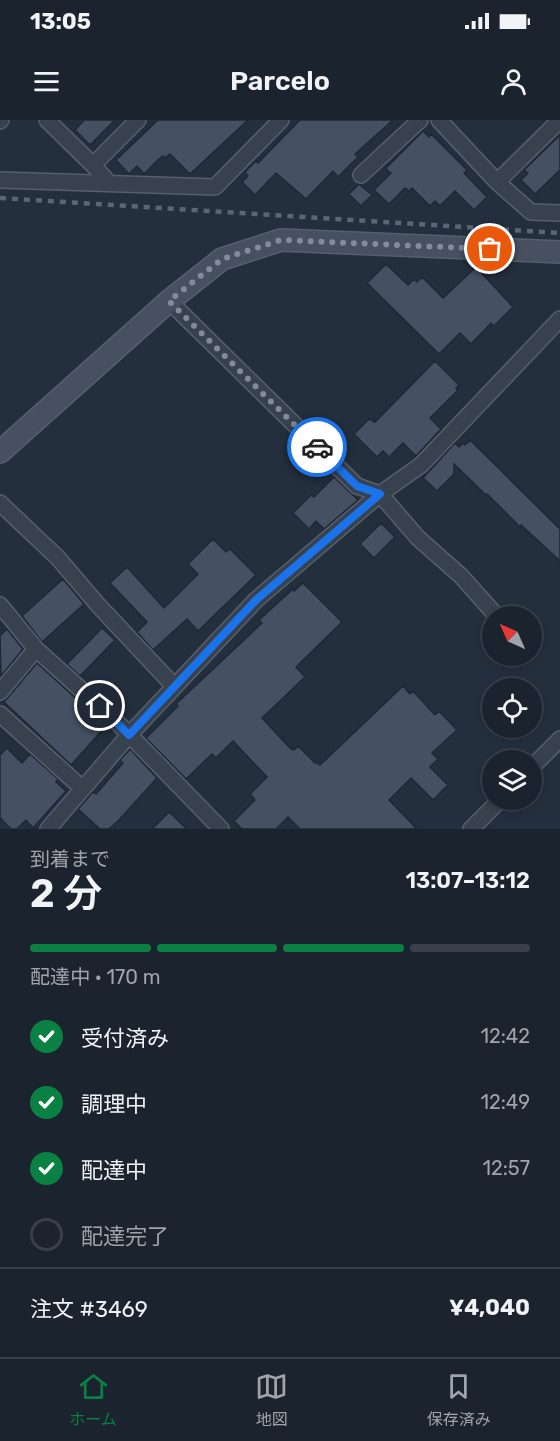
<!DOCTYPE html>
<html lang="ja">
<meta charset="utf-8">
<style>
:root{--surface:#1b232e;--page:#242b36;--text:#f1f3f6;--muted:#a0a4aa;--line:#39404a;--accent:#0b8043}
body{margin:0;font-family:Rubik,"Noto Sans JP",sans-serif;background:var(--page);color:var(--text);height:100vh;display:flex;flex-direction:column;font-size:22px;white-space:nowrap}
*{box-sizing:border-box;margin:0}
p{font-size:20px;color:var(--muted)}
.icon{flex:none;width:33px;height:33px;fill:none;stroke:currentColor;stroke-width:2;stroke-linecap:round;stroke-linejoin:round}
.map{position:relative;height:709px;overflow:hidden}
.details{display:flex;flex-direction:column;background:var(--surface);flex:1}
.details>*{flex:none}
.needle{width:39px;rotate:315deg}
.controls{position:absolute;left:482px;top:486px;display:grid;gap:12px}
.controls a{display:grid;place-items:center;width:60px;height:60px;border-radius:50%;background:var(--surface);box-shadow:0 3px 9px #0003,0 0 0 2px var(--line);font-size:30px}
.pin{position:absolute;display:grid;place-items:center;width:51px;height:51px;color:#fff;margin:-26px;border:3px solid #fff;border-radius:50%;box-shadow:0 2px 6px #0007}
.courier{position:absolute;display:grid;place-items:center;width:60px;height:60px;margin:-30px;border:4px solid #1a73e8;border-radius:50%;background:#fff;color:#222;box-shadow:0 2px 8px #0007}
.overview em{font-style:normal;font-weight:600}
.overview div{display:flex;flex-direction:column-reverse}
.overview{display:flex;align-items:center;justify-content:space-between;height:102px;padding:0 30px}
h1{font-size:39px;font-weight:600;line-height:45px}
.bar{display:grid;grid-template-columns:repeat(4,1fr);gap:9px 6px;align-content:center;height:72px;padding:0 30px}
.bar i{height:8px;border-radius:4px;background:var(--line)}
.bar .on{background:var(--accent)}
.bar p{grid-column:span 4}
.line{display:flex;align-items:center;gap:15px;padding:0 30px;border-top:2px solid var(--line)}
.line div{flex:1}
ol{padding:0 30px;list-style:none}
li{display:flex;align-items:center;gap:18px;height:66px}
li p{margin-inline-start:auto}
li .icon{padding:6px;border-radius:50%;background:var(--accent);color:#fff;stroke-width:4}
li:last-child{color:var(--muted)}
li i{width:33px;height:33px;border:3px solid var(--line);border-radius:50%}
.status{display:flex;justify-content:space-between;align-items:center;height:42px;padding:0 30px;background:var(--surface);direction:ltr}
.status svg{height:16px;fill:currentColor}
header{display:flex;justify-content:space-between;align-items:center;height:78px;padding:0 30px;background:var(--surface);font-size:27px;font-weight:600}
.tab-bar{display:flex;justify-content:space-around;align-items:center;height:84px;border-top:2px solid var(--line);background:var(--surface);font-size:16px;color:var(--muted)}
.tab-bar a{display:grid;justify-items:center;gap:3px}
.tab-bar .on{color:var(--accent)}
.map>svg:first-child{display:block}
.building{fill:#455162;stroke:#1f2835;stroke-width:1.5}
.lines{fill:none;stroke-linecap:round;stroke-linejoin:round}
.street-casing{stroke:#565f6c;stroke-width:18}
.secondary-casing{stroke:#565f6c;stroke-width:24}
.street{stroke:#38414e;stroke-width:15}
.secondary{stroke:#465061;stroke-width:21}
.rail{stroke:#5a6575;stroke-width:4.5;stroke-dasharray:6 6;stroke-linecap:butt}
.done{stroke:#828b98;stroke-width:6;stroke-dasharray:0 10.8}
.route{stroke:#1a73e8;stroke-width:8}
</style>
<div class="status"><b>13:05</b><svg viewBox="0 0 49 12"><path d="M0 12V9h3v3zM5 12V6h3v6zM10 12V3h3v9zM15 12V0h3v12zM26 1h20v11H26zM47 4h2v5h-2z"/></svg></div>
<header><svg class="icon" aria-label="menu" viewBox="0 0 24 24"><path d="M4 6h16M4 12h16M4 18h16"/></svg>Parcelo<svg class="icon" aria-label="person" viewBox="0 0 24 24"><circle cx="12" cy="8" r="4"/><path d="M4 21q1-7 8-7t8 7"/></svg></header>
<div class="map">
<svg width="560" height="709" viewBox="0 0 560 709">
<rect width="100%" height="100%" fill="#242f3e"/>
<path class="building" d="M 84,0 L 115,0 L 90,25 L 75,10 Z
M 158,0 L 248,0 L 190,54 L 170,34 L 165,38 L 163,36 L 159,39 L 144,54 L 137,46 L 129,54 L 116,40 Z
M 300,0 L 393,0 L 355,34 L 358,37 L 338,57 L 333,51 L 306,79 L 276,53 L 255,75 L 242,62 L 248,56 L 245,52 L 256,41 L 258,43 Z
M 423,11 L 429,17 L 431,14 L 467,50 L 464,53 L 487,77 L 474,90 L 455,71 L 440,86 L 435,81 L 430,86 L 412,68 L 409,71 L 405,68 L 389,84 L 374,70 L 391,53 L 386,49 L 387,47 Z
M 560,15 L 560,50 L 535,74 L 521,60 L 528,53 L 524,50 Z
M 359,64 L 372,75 L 361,86 L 349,74 Z
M 386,144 L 408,165 L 414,159 L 417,162 L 422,157 L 443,178 L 476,147 L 513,187 L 494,206 L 491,203 L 471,224 L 460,213 L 439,234 L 367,163 Z
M 435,241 L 459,265 L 456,268 L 458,270 L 430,298 L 441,309 L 416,336 L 403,323 L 389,337 L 383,331 L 377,337 L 354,314 L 369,299 L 375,302 Z
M 470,320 L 560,409 L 560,441 L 521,405 L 520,407 L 487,374 L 486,375 L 454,344 L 454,354 L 437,371 L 423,358 L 455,323 L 459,327 L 463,323 L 465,325 Z
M 334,357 L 358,380 L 324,409 L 316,401 L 309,409 L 293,393 L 311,375 L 314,377 Z
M 381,403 L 395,417 L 374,438 L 360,424 Z
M 213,419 L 226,432 L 230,429 L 256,455 L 198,511 L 187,499 L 153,530 L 137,512 L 147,502 L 110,463 L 127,447 L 164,488 L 198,454 L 188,444 Z
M 63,459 L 84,484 L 42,522 L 22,496 Z
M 303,463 L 342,502 L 296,547 L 305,557 L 262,598 L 291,629 L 294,630 L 298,626 L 315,643 L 316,642 L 320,645 L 403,566 L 410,574 L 413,571 L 435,595 L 439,591 L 457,610 L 432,633 L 438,639 L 430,647 L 448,665 L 433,680 L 411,658 L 389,680 L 417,709 L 300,709 L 288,697 L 276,709 L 242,709 L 234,701 L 255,680 L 250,674 L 267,657 L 233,621 L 216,638 L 212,634 L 186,659 L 146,618 L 178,586 L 176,584 L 262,503 L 259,500 L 293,469 L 294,471 Z
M 102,508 L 115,520 L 80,556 L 67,544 Z
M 7,509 L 23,529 L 1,556 L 0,516 Z
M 37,543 L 106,606 L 71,645 L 4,582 Z
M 7,628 L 22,643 L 30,634 L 58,659 L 56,662 L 66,671 L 33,708 L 26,700 L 17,709 L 11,709 L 0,698 L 0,635 Z
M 130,629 L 157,658 L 118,701 L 109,709 L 100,709 L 78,689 L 93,672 L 96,674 L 123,643 L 120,640 Z
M 169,692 L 187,709 L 152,709 Z"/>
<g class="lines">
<g class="street-casing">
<path id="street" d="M 47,0 L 93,45 L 109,63
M 439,0 L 497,62 L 531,92 L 560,93
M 0,1 L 1,0
M 93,45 L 138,0
M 361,55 L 420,0
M 0,60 L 215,67 L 281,0
M 497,62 L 560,0
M 169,181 L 357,366 L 380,374 L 418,418 L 461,456 L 494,493
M 0,383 L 58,438 L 98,485 L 174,566
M 0,485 L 36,529
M 0,572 L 36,529 L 116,601 L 221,709
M 0,594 L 83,669
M 531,648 L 560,619
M 48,709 L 129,615 L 256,480 L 380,374 L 421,345 L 560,199
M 471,709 L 500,680"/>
</g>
<g class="secondary-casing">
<path id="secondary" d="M 0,332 L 169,181 L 222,139 L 281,120 L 560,132"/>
</g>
<use href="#street" class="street"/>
<use href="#secondary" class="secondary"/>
<path class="rail" d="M 0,78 L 560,113"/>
</g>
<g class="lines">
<path class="done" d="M 317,327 L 169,181 L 222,139 L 281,120 L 490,129"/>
<path class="route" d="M 100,586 L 129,615 L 256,480 L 380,374 L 357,366 L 317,327"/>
</g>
</svg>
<div class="controls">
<a><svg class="needle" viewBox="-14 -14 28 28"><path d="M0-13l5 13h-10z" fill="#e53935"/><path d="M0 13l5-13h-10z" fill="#a0a4aa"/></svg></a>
<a><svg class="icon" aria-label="locate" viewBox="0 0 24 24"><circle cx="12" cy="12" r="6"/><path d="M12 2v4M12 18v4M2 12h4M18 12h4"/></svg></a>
<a><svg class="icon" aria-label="layers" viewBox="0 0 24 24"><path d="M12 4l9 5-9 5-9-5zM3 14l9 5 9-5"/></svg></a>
</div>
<div class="pin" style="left:490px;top:129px;background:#ea580c"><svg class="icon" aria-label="bag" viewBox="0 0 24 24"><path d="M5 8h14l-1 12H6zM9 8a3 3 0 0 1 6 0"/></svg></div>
<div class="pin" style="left:100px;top:586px;background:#1f2937"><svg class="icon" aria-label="home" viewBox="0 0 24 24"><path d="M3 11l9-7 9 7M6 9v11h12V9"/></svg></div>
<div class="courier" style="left:317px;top:327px"><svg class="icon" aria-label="car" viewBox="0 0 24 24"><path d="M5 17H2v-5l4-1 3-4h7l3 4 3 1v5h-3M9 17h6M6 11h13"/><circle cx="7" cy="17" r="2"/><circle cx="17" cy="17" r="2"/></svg></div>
</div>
<section class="details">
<div class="overview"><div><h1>2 分</h1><p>到着まで</p></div><em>13:07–13:12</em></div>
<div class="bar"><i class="on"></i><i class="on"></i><i class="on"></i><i></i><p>配達中 · 170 m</p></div>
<ol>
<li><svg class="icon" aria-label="check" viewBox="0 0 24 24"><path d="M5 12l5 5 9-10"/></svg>受付済み<p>12:42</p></li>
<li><svg class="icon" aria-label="check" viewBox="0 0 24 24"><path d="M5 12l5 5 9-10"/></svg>調理中<p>12:49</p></li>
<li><svg class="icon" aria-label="check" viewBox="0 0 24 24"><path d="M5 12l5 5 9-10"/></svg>配達中<p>12:57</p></li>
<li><i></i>配達完了</li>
</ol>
<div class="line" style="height:78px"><div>注文 #3469</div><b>¥4,040</b></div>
</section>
<nav class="tab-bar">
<a class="on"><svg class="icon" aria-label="home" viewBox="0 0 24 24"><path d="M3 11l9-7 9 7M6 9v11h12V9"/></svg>ホーム</a>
<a><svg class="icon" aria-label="map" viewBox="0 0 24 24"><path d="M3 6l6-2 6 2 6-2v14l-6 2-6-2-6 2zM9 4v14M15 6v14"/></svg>地図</a>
<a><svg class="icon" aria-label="saved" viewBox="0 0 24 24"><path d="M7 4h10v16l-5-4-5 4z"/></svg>保存済み</a>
</nav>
